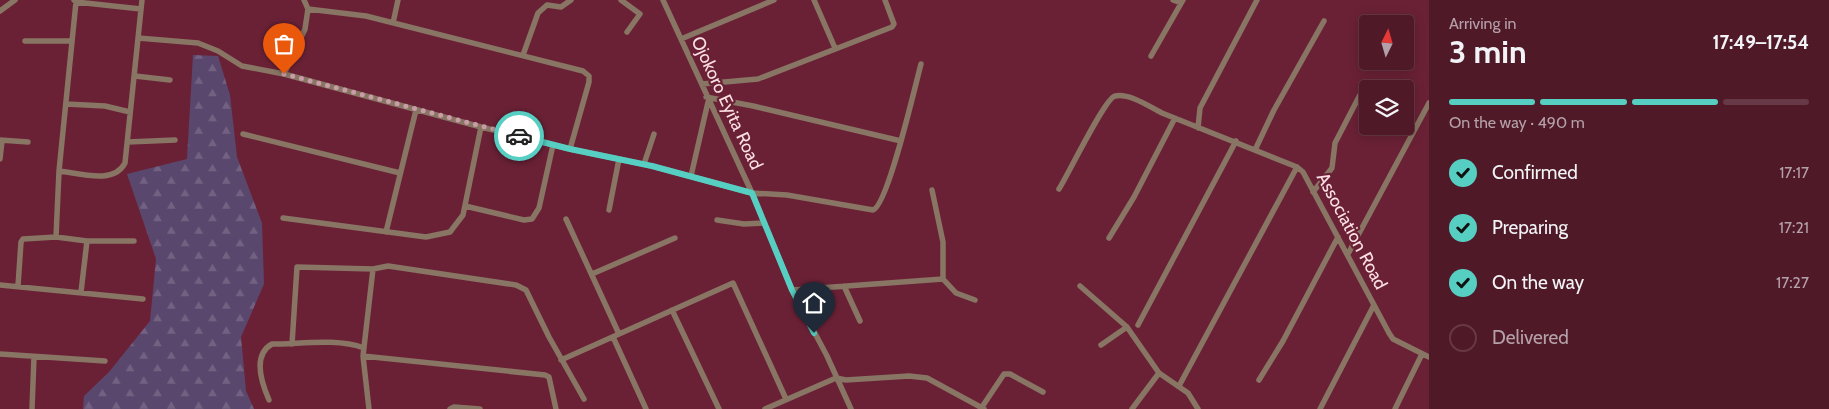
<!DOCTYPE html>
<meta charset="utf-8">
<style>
:root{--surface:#501928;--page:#562230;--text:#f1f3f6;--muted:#b4a0a8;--line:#673845;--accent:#57cec2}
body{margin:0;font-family:Cabin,sans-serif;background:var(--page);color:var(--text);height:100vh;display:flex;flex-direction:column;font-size:19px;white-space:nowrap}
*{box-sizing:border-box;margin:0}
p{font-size:16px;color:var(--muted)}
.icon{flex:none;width:28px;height:28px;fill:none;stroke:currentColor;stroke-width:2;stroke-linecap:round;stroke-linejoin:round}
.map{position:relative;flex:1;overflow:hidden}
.side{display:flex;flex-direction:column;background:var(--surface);width:400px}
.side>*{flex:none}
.needle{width:32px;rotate:5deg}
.fabs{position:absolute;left:1359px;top:15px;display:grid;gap:10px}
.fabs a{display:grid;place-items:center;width:55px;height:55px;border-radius:5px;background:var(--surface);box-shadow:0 2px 12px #0003,0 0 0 1px var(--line);font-size:25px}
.pin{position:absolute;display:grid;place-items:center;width:42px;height:42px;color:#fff;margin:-51px -21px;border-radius:50% 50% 50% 0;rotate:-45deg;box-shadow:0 0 5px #0007}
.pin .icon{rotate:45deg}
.courier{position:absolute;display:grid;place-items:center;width:50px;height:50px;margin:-25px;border:4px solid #57cec2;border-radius:50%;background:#fff;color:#222;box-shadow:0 1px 6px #0007}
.summary em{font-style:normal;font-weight:700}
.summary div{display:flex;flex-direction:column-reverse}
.summary{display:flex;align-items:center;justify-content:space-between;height:85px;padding:0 20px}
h1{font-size:32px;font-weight:700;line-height:38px}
.bar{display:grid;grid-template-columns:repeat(4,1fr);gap:8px 5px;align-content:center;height:60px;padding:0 20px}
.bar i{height:6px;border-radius:4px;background:var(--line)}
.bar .selected{background:var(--accent)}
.bar p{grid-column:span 4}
ol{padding:0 20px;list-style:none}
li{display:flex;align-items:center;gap:15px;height:55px}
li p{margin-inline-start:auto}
li .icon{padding:5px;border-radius:50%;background:var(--accent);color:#111;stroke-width:4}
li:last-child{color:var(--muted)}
li i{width:28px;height:28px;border:2px solid var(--line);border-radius:50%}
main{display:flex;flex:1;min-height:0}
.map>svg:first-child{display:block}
.forest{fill:url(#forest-firs)}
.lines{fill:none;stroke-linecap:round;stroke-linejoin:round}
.street{stroke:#887563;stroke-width:5.5}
.done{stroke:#c99da7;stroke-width:5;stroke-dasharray:0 9}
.route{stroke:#57cec2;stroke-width:6}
.labels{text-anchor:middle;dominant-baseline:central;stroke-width:4.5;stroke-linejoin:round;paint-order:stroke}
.street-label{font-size:18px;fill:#fce0e4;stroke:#6a2136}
</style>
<main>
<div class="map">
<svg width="1429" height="409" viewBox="0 0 1429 409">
<defs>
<pattern id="forest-firs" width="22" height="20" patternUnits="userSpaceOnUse" patternTransform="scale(1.25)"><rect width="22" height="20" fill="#5a476d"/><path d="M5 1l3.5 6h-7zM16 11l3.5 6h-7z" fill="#736182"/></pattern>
</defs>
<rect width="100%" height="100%" fill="#6a2136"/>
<path class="forest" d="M 193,55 L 218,56 L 230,95 L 237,157 L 262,223 L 264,284 L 241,337 L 246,391 L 254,409 L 83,409 L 84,396 L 109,372 L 150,321 L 156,259 L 127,174 L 187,159 Z"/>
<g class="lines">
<path class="street" d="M 304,0 L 308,9 L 366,16 L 583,71 L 589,76 L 589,82 L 570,149
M 621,0 L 640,14 L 627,32
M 663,0 L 752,193 L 792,290 L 827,356 L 851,409
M 814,0 L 835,48
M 1173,0 L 1181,3
M 76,2 L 141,9
M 0,11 L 15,0
M 393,23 L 398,0
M 138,38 L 198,43 L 218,51 L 242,66 L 284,74 L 481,127 L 570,149 L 652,166 L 752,193 L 787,195 L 873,210 C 888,205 915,86 921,64
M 681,39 L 774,0
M 25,41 L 71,41
M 523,55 L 538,13 L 547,5 L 561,7 L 571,0
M 1151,56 L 1183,0
M 284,74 L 305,29 L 308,9
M 135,76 L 170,80
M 702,84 L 758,79 L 892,27 L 894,24 L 885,0
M 706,97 L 753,106 L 901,141
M 66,104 L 105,106 L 130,112
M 1198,128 L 1200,108 L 1257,0
M 243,134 L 400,173
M 0,140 L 28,142
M 128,142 L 175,140
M 1255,150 L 1274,110 L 1324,21
M 0,159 L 2,141
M 644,164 L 654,134
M 59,171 C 79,173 114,185 125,163 L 142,0
M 691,176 L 708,102
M 1059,189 C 1068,175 1105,98 1115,96 C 1130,93 1150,107 1162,113 L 1297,167 L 1303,172 L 1389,333 L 1393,339 L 1429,357
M 932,190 L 943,242 L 943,279 L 956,293 L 975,300
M 1313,192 L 1332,168 L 1335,143 L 1363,89
M 465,206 L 524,220 L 532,219 L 539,208 L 553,145
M 609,210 L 619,159
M 283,218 L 426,237 L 450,232 L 463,215 L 481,127
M 566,219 L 619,334
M 717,220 L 744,224 L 764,223
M 386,232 L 416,110
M 56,237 L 59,171 L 76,2 L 74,0
M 1109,238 L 1134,197 L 1175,118
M 1348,254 L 1429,103
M 592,274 L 675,238
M 0,285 L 143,299
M 18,286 L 21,242 L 23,239 L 56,237 L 87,241 L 134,241
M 844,286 L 860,321
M 1080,286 L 1127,327 L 1159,373 L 1188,393 L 1198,409
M 792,290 L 943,279
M 81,292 L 87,241
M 672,310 L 719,409
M 1138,325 L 1236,141
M 613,337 L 646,409
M 292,344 L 297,267 L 373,269 L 388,266 L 516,285 L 526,290 L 549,337 L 584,399
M 1101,345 L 1127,327
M 0,354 L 105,361
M 363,356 L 545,375 L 549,377 L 556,409
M 561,360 L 733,283 L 786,399
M 836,378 L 846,380 L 909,376 L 927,378 L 984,409
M 1259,380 L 1283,341 L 1338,237
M 1179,386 L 1297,167
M 269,400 C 262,384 252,355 272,344 C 301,344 336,338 364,348
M 982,407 L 1004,374 L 1010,374 L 1043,392
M 32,409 L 34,357
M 369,409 L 363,356 L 373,269
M 450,409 L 454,407 L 480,409
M 765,409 L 836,378
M 1132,409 L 1159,373
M 1320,409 L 1374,305
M 1395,409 L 1422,354"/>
</g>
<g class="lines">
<path class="done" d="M 284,74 L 519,136"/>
<path class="route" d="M 519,136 L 570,149 L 652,166 L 752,193 L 792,290 L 814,333"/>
</g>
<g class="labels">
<g class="street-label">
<text transform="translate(727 103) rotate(65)">Ojokoro Eyita Road</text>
<text transform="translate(1352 231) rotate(62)">Association Road</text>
</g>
</g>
</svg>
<div class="fabs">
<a><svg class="needle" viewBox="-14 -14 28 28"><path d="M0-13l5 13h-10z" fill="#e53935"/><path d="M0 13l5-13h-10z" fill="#b4a0a8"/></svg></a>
<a><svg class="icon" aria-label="layers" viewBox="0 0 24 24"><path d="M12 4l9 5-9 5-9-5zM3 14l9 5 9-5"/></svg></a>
</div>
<div class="pin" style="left:284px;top:74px;background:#ea580c"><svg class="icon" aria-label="bag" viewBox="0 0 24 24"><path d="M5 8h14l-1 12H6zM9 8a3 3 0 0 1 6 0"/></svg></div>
<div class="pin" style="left:814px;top:333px;background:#1f2937"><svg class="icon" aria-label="home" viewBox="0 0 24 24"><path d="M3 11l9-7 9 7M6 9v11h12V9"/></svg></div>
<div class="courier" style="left:519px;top:136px"><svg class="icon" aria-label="car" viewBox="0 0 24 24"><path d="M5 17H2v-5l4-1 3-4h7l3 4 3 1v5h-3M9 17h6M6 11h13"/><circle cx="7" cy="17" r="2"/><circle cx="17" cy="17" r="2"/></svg></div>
</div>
<section class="side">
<div class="summary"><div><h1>3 min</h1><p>Arriving in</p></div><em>17:49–17:54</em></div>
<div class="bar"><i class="selected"></i><i class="selected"></i><i class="selected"></i><i></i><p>On the way · 490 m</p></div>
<ol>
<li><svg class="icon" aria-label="check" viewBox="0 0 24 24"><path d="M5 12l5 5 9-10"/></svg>Confirmed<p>17:17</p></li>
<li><svg class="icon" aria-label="check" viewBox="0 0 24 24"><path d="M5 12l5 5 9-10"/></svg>Preparing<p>17:21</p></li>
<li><svg class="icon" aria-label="check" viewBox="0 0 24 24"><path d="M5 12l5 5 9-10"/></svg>On the way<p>17:27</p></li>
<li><i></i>Delivered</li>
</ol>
</section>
</main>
